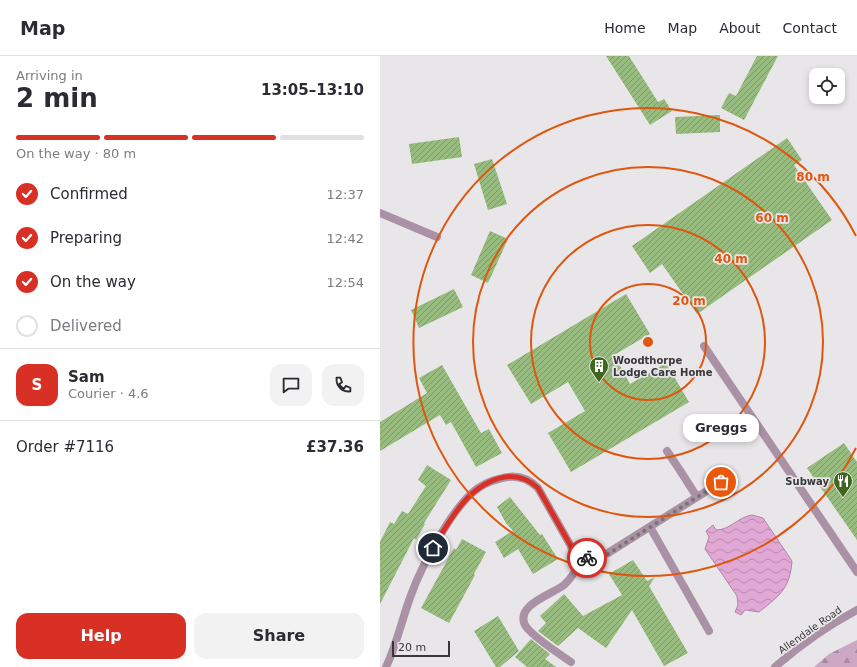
<!DOCTYPE html>
<meta charset="utf-8">
<style>
:root{--surface:#fff;--page:#f2f2f3;--text:#2b2b33;--muted:#7c7c81;--line:#e1e1e2;--accent:#d93025}
body{margin:0;font-family:"DejaVu Sans",sans-serif;background:var(--page);color:var(--text);height:100vh;display:flex;flex-direction:column;font-size:15px;white-space:nowrap}
*{box-sizing:border-box;margin:0}
p{font-size:13px;color:var(--muted)}
.icon{flex:none;width:22px;height:22px;fill:none;stroke:currentColor;stroke-width:2;stroke-linecap:round;stroke-linejoin:round}
.map{position:relative;flex:1;overflow:hidden}
.sheet{display:flex;flex-direction:column;background:var(--surface);width:380px}
.sheet>*{flex:none}
.tools{position:absolute;left:429px;top:12px;display:grid;gap:8px}
.tools a{display:grid;place-items:center;width:36px;height:36px;border-radius:8px;background:var(--surface);box-shadow:0 2px 6px #0003;font-size:20px}
.scale{position:absolute;left:12px;bottom:10px;width:58px;box-sizing:border-box;padding-left:4px;border:2px solid #393839;border-top:0;font-size:11px;line-height:14px;white-space:nowrap;color:#393839;-webkit-text-stroke:3px #e9e6e9;paint-order:stroke}
.pin{position:absolute;display:grid;place-items:center;width:34px;height:34px;color:#fff;margin:-17px;border:2px solid #fff;border-radius:50%;box-shadow:0 1px 4px #0007}
.courier{position:absolute;display:grid;place-items:center;width:40px;height:40px;margin:-20px;border:3px solid #d93025;border-radius:50%;background:#fff;color:#222;box-shadow:0 1px 5px #0007}
.bubble{position:absolute;height:28px;border-radius:12px;background:var(--surface);box-shadow:0 2px 6px #0003;font-size:13px;font-weight:700;line-height:28px;text-align:center}
.summary em{font-style:normal;font-weight:700}
.summary div{display:flex;flex-direction:column-reverse}
.summary{display:flex;align-items:center;justify-content:space-between;height:68px;padding:0 16px}
h1{font-size:26px;font-weight:700;line-height:30px}
.bar{display:grid;grid-template-columns:repeat(4,1fr);gap:6px 4px;align-content:center;height:48px;padding:0 16px}
.bar i{height:5px;border-radius:3px;background:var(--line)}
.bar .selected{background:var(--accent)}
.bar p{grid-column:span 4}
.line{display:flex;align-items:center;gap:10px;padding:0 16px;border-top:1px solid var(--line)}
.line div{flex:1}
.round{display:grid;place-items:center;flex:none;width:42px;height:42px;border-radius:12px;background:var(--page)}
ol{padding:0 16px;list-style:none}
li{display:flex;align-items:center;gap:12px;height:44px}
li p{margin-inline-start:auto}
li .icon{padding:4px;border-radius:50%;background:var(--accent);color:#fff;stroke-width:4}
li:last-child{color:var(--muted)}
li i{width:22px;height:22px;border:2px solid var(--line);border-radius:50%}
.action{display:flex;gap:8px;margin-top:auto;padding:8px 16px}
.action a{flex:1;height:46px;border-radius:12px;background:var(--accent);color:#fff;font-size:16px;font-weight:700;line-height:46px;text-align:center}
.action a+a{background:var(--page);color:var(--text)}
header{display:flex;align-items:center;gap:24px;box-sizing:border-box;height:56px;padding:0 20px;background:var(--surface);border-bottom:1px solid var(--line)}
header strong{font-size:19px}
nav{display:flex;gap:22px;margin-inline-start:auto;font-size:14px}
main{display:flex;flex:1;min-height:0}
.map>svg:first-child{display:block}
.forest{fill:url(#forest-firs)}
.water{fill:url(#water-waves);stroke:#af86a7}
.building{fill:url(#building-hatch)}
.lines{fill:none;stroke-linecap:round;stroke-linejoin:round}
.service{stroke:#aa91a5;stroke-width:8}
.minor{stroke:#aa91a5;stroke-width:8}
.done{stroke:#777577;stroke-width:4;stroke-dasharray:0 7.2}
.route{stroke:#d93025;stroke-width:5}
.ring{fill:none;stroke:#df570e;stroke-width:2}
.labels{text-anchor:middle;dominant-baseline:central;stroke-width:3.5;stroke-linejoin:round;paint-order:stroke}
.poi-label{font-size:10px;font-weight:bold;fill:#393839;stroke:#e9e6e9;text-anchor:start}
.street-label{font-size:10px;fill:#393839;stroke:#e9e6e9}
.centre{fill:#df570e;stroke:#e9e6e9;stroke-width:2}
.ring-label{font-size:12px;text-anchor:middle;font-weight:bold;fill:#df570e;stroke:#e9e6e9;stroke-width:3.5;stroke-linejoin:round;paint-order:stroke}
</style>
<header>
<strong>Map</strong>
<nav><a>Home</a><a>Map</a><a>About</a><a>Contact</a></nav>
</header>
<main>
<section class="sheet">
<div class="summary"><div><h1>2 min</h1><p>Arriving in</p></div><em>13:05–13:10</em></div>
<div class="bar"><i class="selected"></i><i class="selected"></i><i class="selected"></i><i></i><p>On the way · 80 m</p></div>
<ol>
<li><svg class="icon" aria-label="check" viewBox="0 0 24 24"><path d="M5 12l5 5 9-10"/></svg>Confirmed<p>12:37</p></li>
<li><svg class="icon" aria-label="check" viewBox="0 0 24 24"><path d="M5 12l5 5 9-10"/></svg>Preparing<p>12:42</p></li>
<li><svg class="icon" aria-label="check" viewBox="0 0 24 24"><path d="M5 12l5 5 9-10"/></svg>On the way<p>12:54</p></li>
<li><i></i>Delivered</li>
</ol>
<div class="line" style="height:72px"><b class="round" style="background:var(--accent);color:#fff">S</b><div><b>Sam</b><p>Courier · 4.6</p></div><a class="round"><svg class="icon" aria-label="chat" viewBox="0 0 24 24"><path d="M4 5h16v11H9l-5 4z"/></svg></a><a class="round"><svg class="icon" aria-label="phone" viewBox="0 0 24 24"><path d="M5 4h4l2 5-3 2q2 4 5 5l2-3 5 2v4C11 20 4 13 5 4z"/></svg></a></div>
<div class="line" style="height:52px"><div>Order #7116</div><b>£37.36</b></div>
<div class="action"><a>Help</a><a>Share</a></div>
</section>
<div class="map">
<svg width="477" height="611" viewBox="0 0 477 611">
<defs>
<pattern id="forest-firs" width="22" height="20" patternUnits="userSpaceOnUse"><rect width="22" height="20" fill="#cda8c5"/><path d="M5 1l3.5 6h-7zM16 11l3.5 6h-7z" fill="#a78aa1"/></pattern>
<pattern id="water-waves" width="16" height="10" patternUnits="userSpaceOnUse"><rect width="16" height="10" fill="#e1a8d6"/><path d="M0 5q4-4 8 0t8 0" fill="none" stroke="#b78aaf"/></pattern>
<pattern id="building-hatch" width="6" height="6" patternUnits="userSpaceOnUse"><rect width="6" height="6" fill="#98bb80"/><path d="M-1 1l2-2M0 6l6-6M5 7l2-2" fill="none" stroke="#7d996a"/></pattern>
</defs>
<rect width="100%" height="100%" fill="#e9e6e9"/>
<path class="forest" d="M 477,584 L 477,611 L 434,611 L 449,598 Z"/>
<path class="water" d="M 372,459 L 383,462 L 412,505 C 410,533 399,540 379,556 L 365,554 L 361,559 L 355,556 L 358,549 L 357,540 L 325,493 L 329,481 L 326,475 L 333,469 L 336,474 C 350,474 358,461 372,459 Z"/>
<path class="building" d="M 226,0 L 249,0 L 278,46 L 284,43 L 292,55 L 270,69 Z
M 377,0 L 398,0 L 364,64 L 341,52 L 349,37 L 356,40 Z
M 340,59 L 340,76 L 296,78 L 295,61 Z
M 79,81 L 82,101 L 32,108 L 29,88 Z
M 407,82 L 422,104 L 414,109 L 452,164 L 317,258 L 282,208 L 270,217 L 252,190 Z
M 112,103 L 127,148 L 108,154 L 94,108 Z
M 110,175 L 128,183 L 108,227 L 91,219 Z
M 74,233 L 83,251 L 39,272 L 31,254 Z
M 246,238 L 270,278 L 234,299 L 250,328 L 286,307 L 309,346 L 191,416 L 168,377 L 205,355 L 188,326 L 151,348 L 127,309 Z
M 62,309 L 101,377 L 109,373 L 122,397 L 96,411 L 71,366 L 66,369 L 60,359 L 0,395 L 0,366 L 47,337 L 39,322 Z
M 464,387 L 477,406 L 477,484 L 427,412 Z
M 47,409 L 71,424 L 44,467 L 45,468 L 36,484 L 34,482 L 0,548 L 0,486 L 10,466 L 14,468 L 22,455 L 28,458 L 46,430 L 38,424 Z
M 130,441 L 160,479 L 162,478 L 178,503 L 153,518 L 138,493 L 124,502 L 115,486 L 133,475 L 126,467 L 117,451 Z
M 82,483 L 106,496 L 94,518 L 95,519 L 69,567 L 41,552 L 74,492 L 76,494 Z
M 253,504 L 267,525 L 275,521 L 269,530 L 308,597 L 284,610 L 252,554 L 226,592 L 198,572 L 178,590 L 158,575 L 166,567 L 160,560 L 184,538 L 203,560 L 242,539 L 229,518 Z
M 118,560 L 139,595 L 120,611 L 116,611 L 94,575 Z
M 151,583 L 170,598 L 165,603 L 176,611 L 147,611 L 135,601 Z"/>
<g class="lines">
<path class="service" d="M 324,290 L 477,516
M 287,395 L 301,416
M 270,471 L 329,575
M 191,606 C 181,599 150,579 145,569 C 135,549 173,538 184,529 C 193,521 198,511 202,500"/>
<path class="minor" d="M 0,157 L 57,181
M 301,416 L 317,441
M 6,611 C 17,588 22,563 31,539 C 42,509 69,458 92,437 C 100,430 109,425 119,423 C 134,418 147,421 158,432 L 192,492 C 203,504 213,503 228,497 L 341,426
M 395,611 C 420,589 447,570 477,554"/>
</g>
<g class="lines">
<path class="done" d="M 207,502 L 216,502 L 228,498 L 341,426"/>
<path class="route" d="M 53,492 C 70,464 89,427 125,421 C 138,419 148,423 158,432 L 192,492 L 197,498 L 207,502"/>
</g>
<g class="ring">
<circle cx="268" cy="286" r="58"/>
<circle cx="268" cy="286" r="117"/>
<circle cx="268" cy="286" r="175"/>
<path d="M476 392A234 234 0 1 1 476 180"/>
</g>
<defs>
<g id="building-pin" transform="scale(1)"><path d="M0 17L-7.5 6A9.5 9.5 0 1 1 7.5 6Z" fill="#3f651f" stroke="#e9e6e9"/><path d="M-4-6H4V6H1V3H-1V6H-4ZM-2.5-4.3h1.7v1.8h-1.7ZM.8-4.3h1.7v1.8H.8ZM-2.5-1h1.7V.8h-1.7ZM.8-1h1.7V.8H.8Z" fill="#fff"/></g>
<g id="restaurant-pin" transform="scale(1)"><path d="M0 17L-7.5 6A9.5 9.5 0 1 1 7.5 6Z" fill="#3f651f" stroke="#e9e6e9"/><path d="M-5-6h1v4h1v-4h1v4h1v-4h1v5L-1.5 .5V6h-2V.5L-5-1ZM5-6V6H3V1.5H1.5Q1.5-4 5-6Z" fill="#fff"/></g>
</defs>
<g fill-rule="evenodd">
<use href="#building-pin" x="219" y="310"/>
<use href="#restaurant-pin" x="463" y="425"/>
</g>
<g class="labels">
<g class="poi-label">
<text x="233" y="304">Woodthorpe<tspan x="233" dy="12">Lodge Care Home</tspan></text>
<text x="449" y="425" text-anchor="end">Subway</text>
</g>
<g class="street-label">
<text transform="translate(430 574) rotate(-35)">Allendale Road</text>
</g>
</g>
<circle cx="268" cy="286" r="6" class="centre"/>
<g class="ring-label">
<text x="433" y="125">80 m</text>
<text x="392" y="166">60 m</text>
<text x="351" y="207">40 m</text>
<text x="309" y="249">20 m</text>
</g>
</svg>
<div class="tools">
<a><svg class="icon" aria-label="locate" viewBox="0 0 24 24"><circle cx="12" cy="12" r="6"/><path d="M12 2v4M12 18v4M2 12h4M18 12h4"/></svg></a>
</div>
<div class="scale">20 m</div>
<div class="pin" style="left:341px;top:426px;background:#ea580c"><svg class="icon" aria-label="bag" viewBox="0 0 24 24"><path d="M5 8h14l-1 12H6zM9 8a3 3 0 0 1 6 0"/></svg></div>
<div class="pin" style="left:53px;top:492px;background:#1f2937"><svg class="icon" aria-label="home" viewBox="0 0 24 24"><path d="M3 11l9-7 9 7M6 9v11h12V9"/></svg></div>
<div class="courier" style="left:207px;top:502px"><svg class="icon" aria-label="bike" viewBox="0 0 24 24"><circle cx="6" cy="16" r="4"/><circle cx="18" cy="16" r="4"/><path d="M6 16l4-8h5l3 8M10 8l3 8H6M13 5h3"/></svg></div>
<div class="bubble" style="left:303px;top:358px;width:76px">Greggs</div>
</div>
</main>
